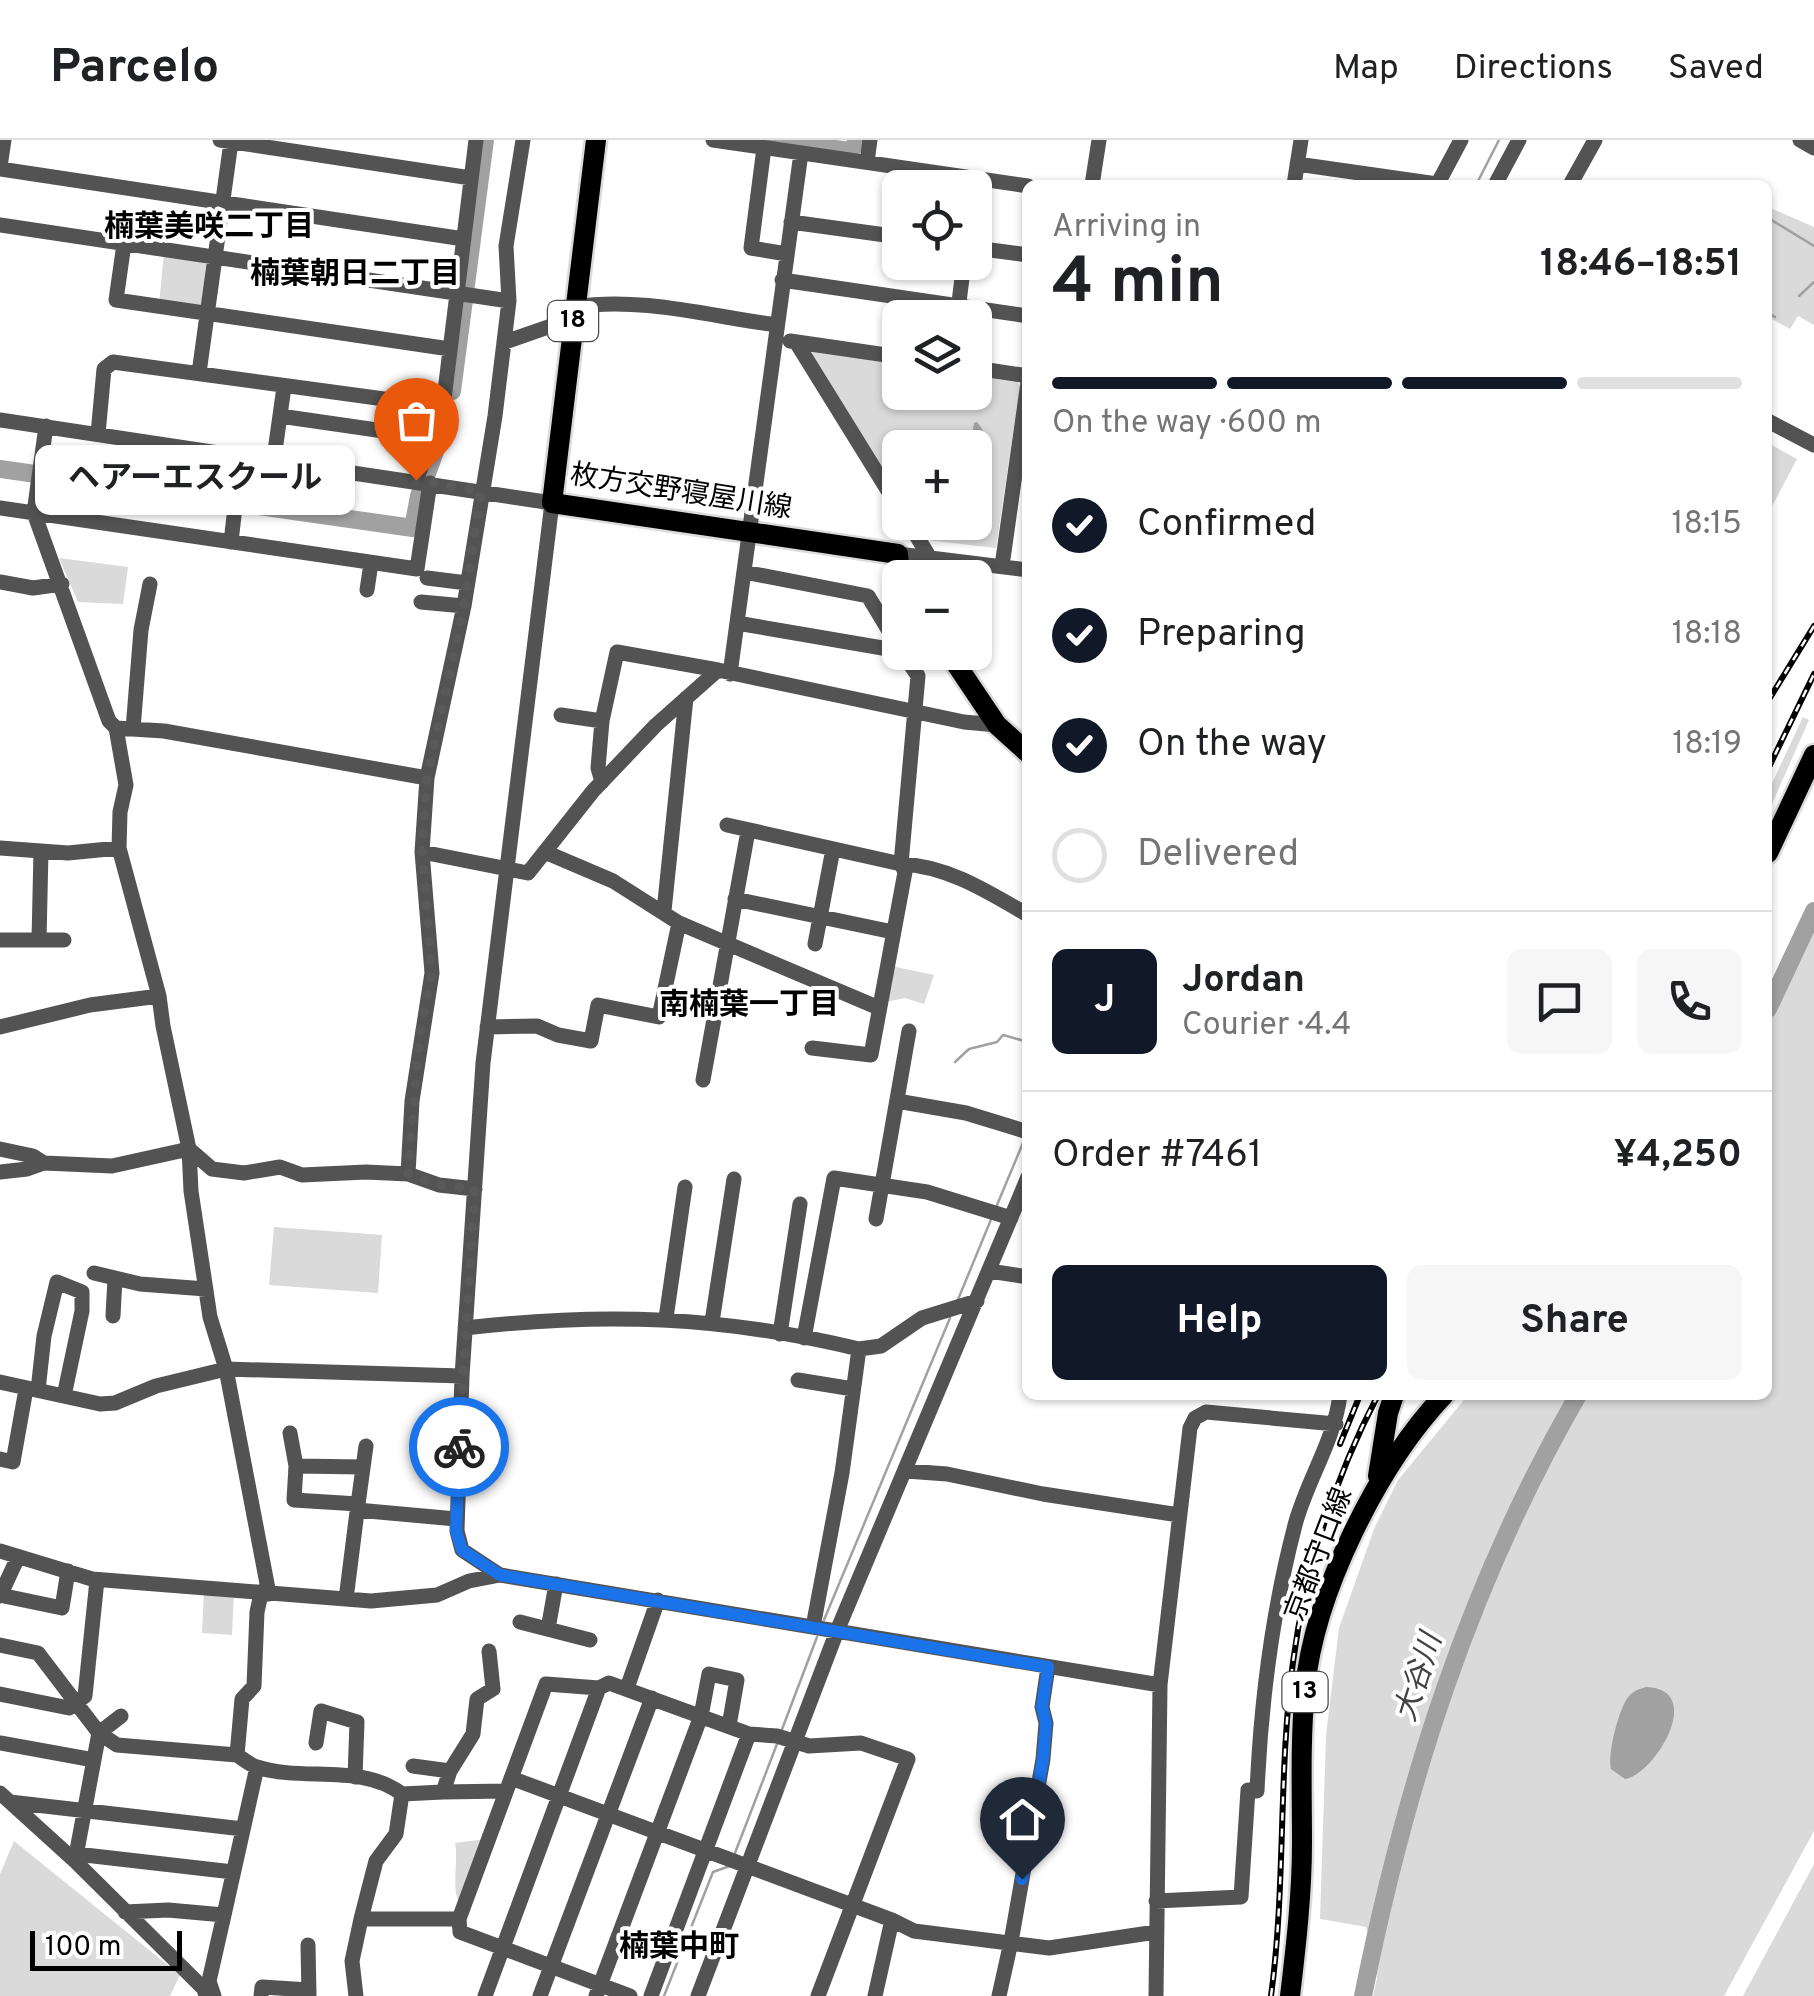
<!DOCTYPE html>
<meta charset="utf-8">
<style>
:root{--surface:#fff;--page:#f6f6f6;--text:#202124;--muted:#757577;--line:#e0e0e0;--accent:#111827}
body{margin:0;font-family:Overpass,"Noto Sans JP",sans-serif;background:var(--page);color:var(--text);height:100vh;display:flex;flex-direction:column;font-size:38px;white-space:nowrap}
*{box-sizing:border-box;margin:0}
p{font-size:32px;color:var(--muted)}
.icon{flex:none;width:55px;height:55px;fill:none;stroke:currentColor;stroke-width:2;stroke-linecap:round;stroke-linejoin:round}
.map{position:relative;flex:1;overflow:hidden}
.drawer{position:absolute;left:1022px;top:40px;width:750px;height:1220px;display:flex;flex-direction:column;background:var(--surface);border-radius:15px;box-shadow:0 2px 8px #0004}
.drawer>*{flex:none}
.buttons{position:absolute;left:882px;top:30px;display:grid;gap:20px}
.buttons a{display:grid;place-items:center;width:110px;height:110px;border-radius:15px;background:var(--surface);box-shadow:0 2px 8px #0004;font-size:50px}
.scale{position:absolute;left:30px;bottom:25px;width:152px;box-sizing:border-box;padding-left:10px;border:5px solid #000;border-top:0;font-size:28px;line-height:35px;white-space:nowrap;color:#000;-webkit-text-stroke:8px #fff;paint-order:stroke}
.pin{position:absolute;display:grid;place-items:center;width:85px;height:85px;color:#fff;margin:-102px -42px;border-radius:50% 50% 50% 0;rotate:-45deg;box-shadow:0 0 10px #0007}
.pin .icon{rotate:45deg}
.courier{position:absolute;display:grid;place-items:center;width:100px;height:100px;margin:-50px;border:8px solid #1a73e8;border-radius:50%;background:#fff;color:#222;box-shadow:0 2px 12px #0007}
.bubble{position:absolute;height:70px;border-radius:15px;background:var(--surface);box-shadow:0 2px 8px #0004;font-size:32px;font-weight:700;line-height:70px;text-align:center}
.headline em{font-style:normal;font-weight:700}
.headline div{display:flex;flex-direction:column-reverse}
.headline{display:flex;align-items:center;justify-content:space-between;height:170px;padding:0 30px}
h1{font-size:65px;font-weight:700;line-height:75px}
.bar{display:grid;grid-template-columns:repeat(4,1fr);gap:15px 10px;align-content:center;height:120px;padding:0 30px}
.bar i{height:12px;border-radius:8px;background:var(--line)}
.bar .current{background:var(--accent)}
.bar p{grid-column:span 4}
.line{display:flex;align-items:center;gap:25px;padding:0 30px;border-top:2px solid var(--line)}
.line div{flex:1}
.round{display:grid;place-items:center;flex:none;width:105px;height:105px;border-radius:15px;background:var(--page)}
ol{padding:0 30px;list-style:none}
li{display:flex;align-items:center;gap:30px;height:110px}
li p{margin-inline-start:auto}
li .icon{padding:10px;border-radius:50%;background:var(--accent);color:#fff;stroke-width:4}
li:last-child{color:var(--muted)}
li i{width:55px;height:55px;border:5px solid var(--line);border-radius:50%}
.button{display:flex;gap:20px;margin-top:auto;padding:20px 30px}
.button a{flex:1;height:115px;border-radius:15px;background:var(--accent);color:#fff;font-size:40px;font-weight:700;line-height:115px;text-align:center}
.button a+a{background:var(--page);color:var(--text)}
header{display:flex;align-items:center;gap:60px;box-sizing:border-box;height:140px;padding:0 50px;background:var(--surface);border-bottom:2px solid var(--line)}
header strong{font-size:48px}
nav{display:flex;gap:55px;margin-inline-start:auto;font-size:35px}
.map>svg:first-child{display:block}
.green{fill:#dadada}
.water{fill:#a1a1a1}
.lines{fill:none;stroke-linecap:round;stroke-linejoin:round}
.stream{stroke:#a1a1a1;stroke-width:2.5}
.river{stroke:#a1a1a1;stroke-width:18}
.major-casing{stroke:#dbdbdb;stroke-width:25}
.minor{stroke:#535353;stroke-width:15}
.major{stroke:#000;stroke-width:20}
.rail-casing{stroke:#000;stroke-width:6}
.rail{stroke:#fff;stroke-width:2.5;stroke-dasharray:8;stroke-linecap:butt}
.done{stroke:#595959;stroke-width:10;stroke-dasharray:0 18}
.route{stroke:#1a73e8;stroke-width:12}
.labels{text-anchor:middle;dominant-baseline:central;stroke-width:8;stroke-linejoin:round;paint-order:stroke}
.shield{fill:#fff;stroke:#4c4c4c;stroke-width:2.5}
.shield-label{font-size:25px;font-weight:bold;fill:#000}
.street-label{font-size:28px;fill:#000;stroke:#fff}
.neighbourhood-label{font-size:30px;font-weight:bold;fill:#000;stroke:#fff}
.water-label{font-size:30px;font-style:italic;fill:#424242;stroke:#fff}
</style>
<header>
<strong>Parcelo</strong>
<nav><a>Map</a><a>Directions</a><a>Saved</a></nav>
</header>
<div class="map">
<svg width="1814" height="1856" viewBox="0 0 1814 1856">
<rect width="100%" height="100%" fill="#fff"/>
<path class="green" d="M 1768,67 L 1814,87 L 1814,185 L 1798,176 L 1790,189 L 1768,177 Z
M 164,114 L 209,124 L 204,164 L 198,168 L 159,163 Z
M 814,210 L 900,223 L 900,252 L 975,252 L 975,234 L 1016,240 L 1020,246 L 996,408 L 926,400 L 914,383 L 975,382 L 975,308 L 900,308 L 900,360 L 808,220 Z
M 1768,303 L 1797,319 L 1768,374 Z
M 59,418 L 128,427 L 123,464 L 78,462 Z
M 1803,577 L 1809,580 L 1768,673 L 1768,652 Z
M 1814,790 L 1814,1691 L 1724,1856 L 1373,1856 L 1377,1838 L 1366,1787 L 1320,1779 L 1326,1595 L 1339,1488 L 1374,1389 L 1398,1340 L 1468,1255 L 1768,1255 L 1768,849 L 1780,825 L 1795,830 Z
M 887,825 L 934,835 L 924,864 L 905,858 L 880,863 Z
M 274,1087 L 382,1095 L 378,1153 L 269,1145 Z
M 204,1451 L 234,1453 L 232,1495 L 202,1493 Z
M 485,1699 L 461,1766 C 450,1750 459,1723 455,1703 Z
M 14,1701 L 180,1835 L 170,1856 L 0,1856 L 0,1734 Z
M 1814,1724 L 1814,1856 L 1743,1856 Z"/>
<path class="water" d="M 977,282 C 996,305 991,329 975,351 L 975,308 L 970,307 L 974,283 Z
M 1646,1547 C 1707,1549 1654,1635 1625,1639 L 1611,1629 C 1607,1616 1619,1565 1630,1555 C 1635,1550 1640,1549 1646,1547 Z"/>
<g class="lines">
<path class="stream" d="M 1476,45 L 1499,0
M 1768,78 L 1814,106
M 1799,156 L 1814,142
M 1768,173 L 1775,177
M 955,922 L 969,909 L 997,902 L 1003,895 L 1028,902
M 997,1065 L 1025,998
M 957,1162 L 992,1077
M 824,1480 L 950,1178
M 781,1592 L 817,1497
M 735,1713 L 777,1604
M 664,1856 L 713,1732 L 730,1726"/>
<path class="river" d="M 771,0 L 850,11 L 859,0
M 452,251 L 485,0
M 0,329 L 413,388 L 419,356 L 446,281
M 1768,869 L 1814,771
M 1363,1856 C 1406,1643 1469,1444 1578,1255"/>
<g class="major-casing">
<path id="major" d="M 596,0 L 552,363 L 898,414 L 900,438
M 948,512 L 997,585 L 1028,613
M 1768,713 L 1814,615
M 1378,1336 L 1388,1273 L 1394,1255
M 1290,1856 C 1296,1806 1302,1754 1302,1703 C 1302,1652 1300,1601 1305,1549 C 1314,1453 1378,1325 1444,1255"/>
</g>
<path class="minor" d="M 220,0 L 471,38
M 713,0 L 1028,46
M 1800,0 L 1814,8
M 764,8 L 751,108 L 787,114
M 867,22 L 870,0
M 1297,24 L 1437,44
M 0,27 L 4,0
M 0,29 L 464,99
M 1092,45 L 1099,0
M 1294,45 L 1301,0
M 1437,45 L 1461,0
M 1495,45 L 1519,0
M 1570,45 L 1595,0
M 791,82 L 900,97
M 0,85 L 509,161
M 124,104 L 116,160 L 450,209
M 975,108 L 1028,115
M 782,140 L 1028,176
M 575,167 C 640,156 713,177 777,185
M 957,178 L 964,122
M 790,201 L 900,217
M 505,202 L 574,178
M 796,202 L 900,370
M 975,228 L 1028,236
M 199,233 L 231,2
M 280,276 L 432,298
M 0,280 L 552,363 L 483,923 L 462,1236 L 457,1391 L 462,1410 L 500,1435
M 1768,281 L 1814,305
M 46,286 L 34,373 L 109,581 L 116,588 L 126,645 L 120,672 L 119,708 L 159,856 L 163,886 L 189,1009 L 191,1051 L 210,1177 L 226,1229 L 269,1454
M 98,294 L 104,229 L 113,222 L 443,267
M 274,318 L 284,247
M 416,341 L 443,267 L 476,0
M 0,368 L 417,429 L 430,343
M 908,382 L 930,418
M 231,402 L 241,315
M 898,414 L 1028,430
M 1002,426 L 1028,242
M 744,432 L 868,456 L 900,509
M 427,438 L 467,443
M 0,442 L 33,448 L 62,444
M 367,450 L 371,423
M 421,462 L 464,466
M 737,483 L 900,511
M 730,534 L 801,13
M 561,575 L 602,581
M 116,588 L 164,591 L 427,638
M 133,589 L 141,490 L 150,444
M 602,642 L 598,628 L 602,581 L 617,512 L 718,530
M 727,685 L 901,724 C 948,726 988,752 1028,775
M 0,708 L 68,713 L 119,708
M 422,712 L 528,733 L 593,651 L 656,585 L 718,530 L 964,582 L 997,585
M 545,712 L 613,741 L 679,783 L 879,868
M 735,759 L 893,792
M 664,771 L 686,558
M 0,800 L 64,800
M 39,800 L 41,711
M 815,804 L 833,709
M 0,887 L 90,865 L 159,856
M 487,887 L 537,886 L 558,895 L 591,901 L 598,865 L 659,877 L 679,783
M 812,908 L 871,915 L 905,732 L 901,724 L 918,536 L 902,512
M 703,940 L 748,691
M 897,961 L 966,973 L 1028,992
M 0,1009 L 33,1016 L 44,1023
M 189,1009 L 212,1029 L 244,1033 L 280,1027 L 302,1035 L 366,1032 L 408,1034 L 439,1045 L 475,1049
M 0,1032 L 27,1029 L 44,1023 L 112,1026 L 189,1009
M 408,1034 L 412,961 L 432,833 L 422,712 L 427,638 L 464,466 L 495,276 L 509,161 L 506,106 L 523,0
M 876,1079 L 909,891
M 989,1131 L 1028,1137
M 94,1133 L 140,1144 L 206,1149
M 113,1176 L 115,1138
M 666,1178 L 685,1047
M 712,1182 L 734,1039
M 465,1188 C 604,1172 722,1176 859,1209 L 881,1206 L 922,1178 L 977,1161
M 780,1194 L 800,1064
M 804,1198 L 834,1038 L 927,1052 L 1011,1078
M 798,1240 L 853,1249
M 0,1242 L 100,1264 L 115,1263 L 156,1246 L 226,1229 L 462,1236
M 38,1250 L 44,1196 L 57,1142 L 82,1152 L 82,1171 L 64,1256
M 290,1293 L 296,1326 L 294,1360 L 358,1364 L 346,1459
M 0,1319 L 13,1322 L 26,1249
M 296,1326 L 363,1327
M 906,1331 L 947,1334 L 1043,1354 L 1179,1375
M 358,1364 L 366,1306
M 357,1370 L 456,1379
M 0,1411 L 92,1439 L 371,1461 L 437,1455 L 469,1441 L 500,1435 L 1160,1545
M 261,1454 L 257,1472 L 254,1546 L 242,1559 L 237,1615 C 243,1619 250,1625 257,1627 C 303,1642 361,1623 402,1654 L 443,1652
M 0,1455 L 62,1468 L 68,1431
M 0,1456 L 18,1417
M 520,1482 L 590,1500
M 813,1487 L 842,1333 L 859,1209
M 548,1489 L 556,1444
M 0,1505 L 38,1513 L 99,1593 L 117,1605 L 237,1615
M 489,1511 L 493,1549 L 477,1559 L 473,1594 L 450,1631 L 443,1652 L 506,1651
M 627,1548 L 658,1460
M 0,1554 L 69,1568 L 85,1556 L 97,1440
M 0,1603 L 94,1620
M 316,1603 L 321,1571 L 357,1582 L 355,1637
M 413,1626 L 450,1631
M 511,1638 L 892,1780 L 914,1791 L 1049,1808 L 1156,1792
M 0,1653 L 75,1721 L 204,1849 L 206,1856
M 10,1662 L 243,1689
M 76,1714 L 233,1732
M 75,1721 L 99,1593 L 121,1576
M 1156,1761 L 1241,1757 L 1248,1650 L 1257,1651 C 1261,1561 1272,1473 1295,1385 C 1307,1340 1334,1302 1340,1255
M 125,1772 L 168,1770 L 224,1775 L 257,1627
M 361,1779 L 459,1779
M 308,1805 L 309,1856
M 214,1856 L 209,1841 L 224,1775
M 261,1856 L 262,1847 L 309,1850
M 356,1856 L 352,1821 L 361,1779 L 376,1721 L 396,1694 L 402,1654
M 485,1856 L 599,1548
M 540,1856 L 652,1558
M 596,1856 L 701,1576 L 709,1534 L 737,1540 L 729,1586
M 630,1856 L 460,1792 L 459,1779 L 546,1544 L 599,1548 L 609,1543 L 749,1594 L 777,1596 L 809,1606 L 861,1603 L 908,1619 L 818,1856
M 651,1856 L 749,1594
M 698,1856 L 837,1491 L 1028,1037
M 875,1856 L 892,1780
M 999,1856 L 1011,1802 L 1043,1619 L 1046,1583 L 1042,1567 L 1048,1527
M 1156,1856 L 1160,1545 L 1190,1288 L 1195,1278 L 1206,1272 L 1336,1284"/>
<use href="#major" class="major"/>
<g class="rail-casing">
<path id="rail" d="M 1768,561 L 1814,486
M 1768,629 L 1814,534
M 1340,1304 L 1360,1255
M 1271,1856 C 1286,1745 1278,1633 1293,1522 C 1305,1430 1335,1337 1378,1255"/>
</g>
<use href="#rail" class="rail"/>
</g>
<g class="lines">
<path class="done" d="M 416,340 L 481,351 L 464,466 L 427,638 L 422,712 L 432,833 L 420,893 L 408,1034 L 439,1045 L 475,1049 L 459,1307"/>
<path class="route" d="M 459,1307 L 456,1391 L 462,1410 L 500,1435 L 1048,1527 L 1042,1567 L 1046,1583 L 1043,1619 L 1022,1739"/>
</g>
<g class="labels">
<g class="shield">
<rect x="548" y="161" width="50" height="40" rx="8"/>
<rect x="1282.5" y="1532" width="45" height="40" rx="8"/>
</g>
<g class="shield-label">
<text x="573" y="181">18</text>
<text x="1305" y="1552">13</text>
</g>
<g class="street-label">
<text transform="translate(681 353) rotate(9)">枚方交野寝屋川線</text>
<text transform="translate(1320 1415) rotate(-69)">京都守口線</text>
</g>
<g class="neighbourhood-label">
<text x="209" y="88">楠葉美咲二丁目</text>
<text x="355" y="135">楠葉朝日二丁目</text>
<text x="749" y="866">南楠葉一丁目</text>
<text x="679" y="1808">楠葉中町</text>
</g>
<g class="water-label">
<text transform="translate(1420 1538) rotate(-72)">大谷川</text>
</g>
</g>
</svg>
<div class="buttons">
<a><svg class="icon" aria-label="locate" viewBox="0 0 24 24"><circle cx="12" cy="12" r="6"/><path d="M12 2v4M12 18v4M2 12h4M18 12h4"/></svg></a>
<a><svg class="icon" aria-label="layers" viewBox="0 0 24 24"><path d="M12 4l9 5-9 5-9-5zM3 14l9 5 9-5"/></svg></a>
<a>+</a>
<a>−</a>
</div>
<div class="scale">100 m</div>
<div class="pin" style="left:416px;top:340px;background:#ea580c"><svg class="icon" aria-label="bag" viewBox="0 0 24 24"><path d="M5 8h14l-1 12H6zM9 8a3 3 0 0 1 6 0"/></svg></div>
<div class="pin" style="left:1022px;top:1739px;background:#1f2937"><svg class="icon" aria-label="home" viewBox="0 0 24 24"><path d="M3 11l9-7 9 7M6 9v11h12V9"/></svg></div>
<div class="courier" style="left:459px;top:1307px"><svg class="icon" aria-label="bike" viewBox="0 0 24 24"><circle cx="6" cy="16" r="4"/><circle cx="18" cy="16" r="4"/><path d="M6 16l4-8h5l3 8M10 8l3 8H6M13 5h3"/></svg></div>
<div class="bubble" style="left:35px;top:305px;width:320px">ヘアーエスクール</div>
<section class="drawer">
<div class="headline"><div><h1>4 min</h1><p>Arriving in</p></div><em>18:46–18:51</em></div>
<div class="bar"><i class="current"></i><i class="current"></i><i class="current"></i><i></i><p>On the way · 600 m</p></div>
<ol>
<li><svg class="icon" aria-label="check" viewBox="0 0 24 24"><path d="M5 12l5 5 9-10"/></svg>Confirmed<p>18:15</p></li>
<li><svg class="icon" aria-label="check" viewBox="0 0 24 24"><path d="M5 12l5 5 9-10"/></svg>Preparing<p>18:18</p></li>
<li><svg class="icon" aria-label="check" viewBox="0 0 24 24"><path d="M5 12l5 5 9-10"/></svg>On the way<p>18:19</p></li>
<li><i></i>Delivered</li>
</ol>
<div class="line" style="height:180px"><b class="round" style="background:var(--accent);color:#fff">J</b><div><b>Jordan</b><p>Courier · 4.4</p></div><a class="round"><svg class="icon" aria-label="chat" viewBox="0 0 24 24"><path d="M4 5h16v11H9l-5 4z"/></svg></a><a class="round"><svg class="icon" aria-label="phone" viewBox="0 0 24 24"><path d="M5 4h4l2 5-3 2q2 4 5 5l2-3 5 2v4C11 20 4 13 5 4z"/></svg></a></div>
<div class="line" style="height:130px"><div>Order #7461</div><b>¥4,250</b></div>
<div class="button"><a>Help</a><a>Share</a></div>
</section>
</div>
